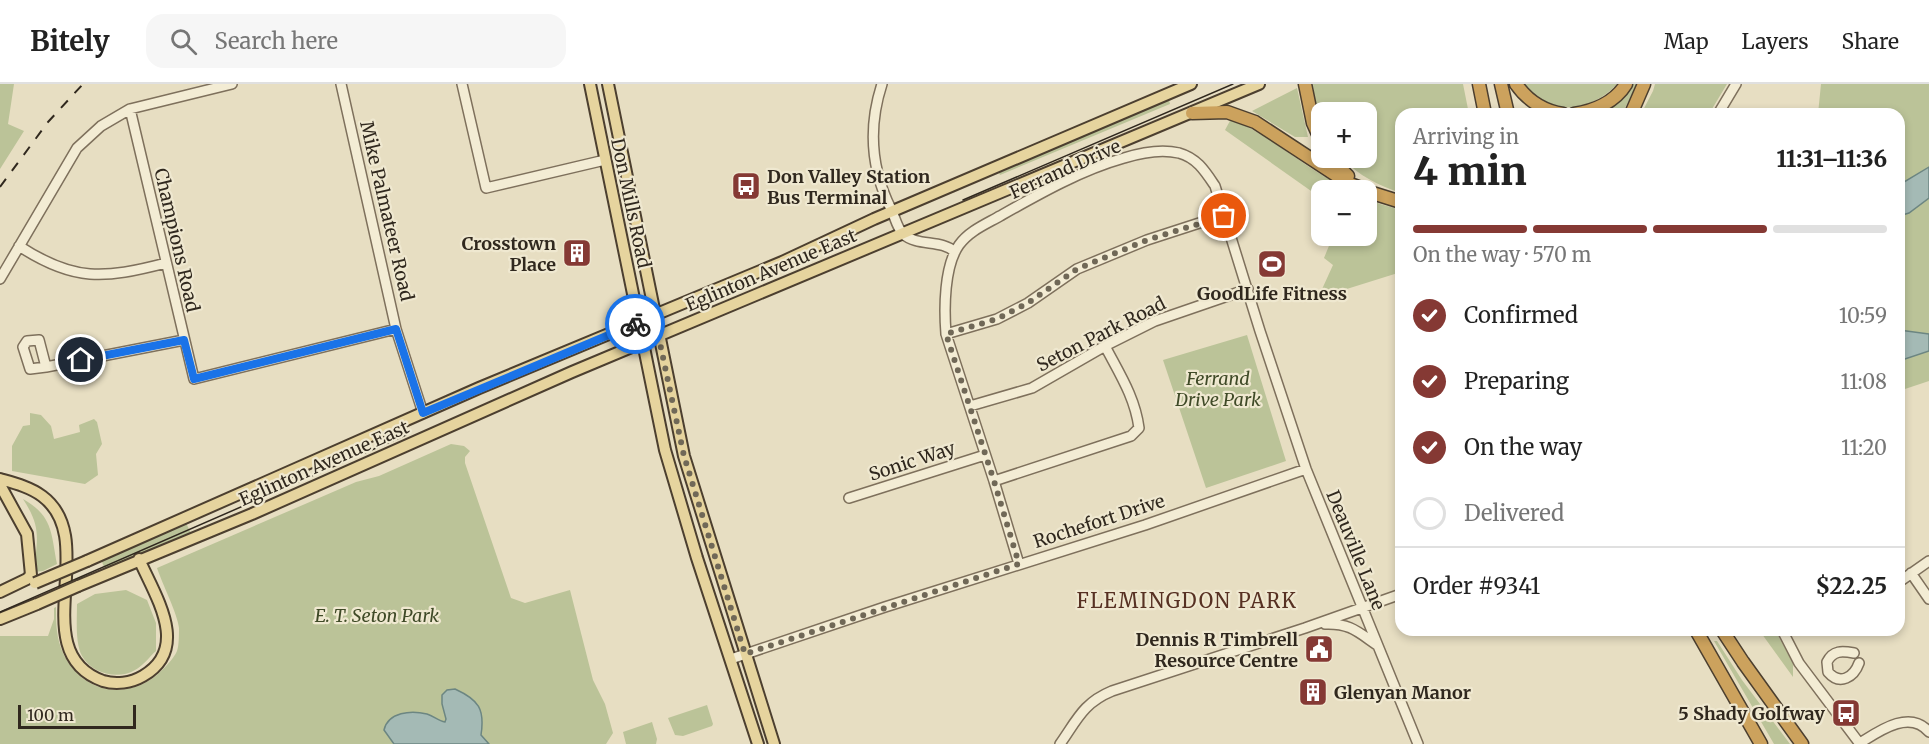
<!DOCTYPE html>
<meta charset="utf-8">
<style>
:root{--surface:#fff;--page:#f6f6f6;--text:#222;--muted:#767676;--line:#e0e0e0;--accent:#853934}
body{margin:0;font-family:Merriweather,serif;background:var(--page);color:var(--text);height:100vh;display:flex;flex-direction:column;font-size:22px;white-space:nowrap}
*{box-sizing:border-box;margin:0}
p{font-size:20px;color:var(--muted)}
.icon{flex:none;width:33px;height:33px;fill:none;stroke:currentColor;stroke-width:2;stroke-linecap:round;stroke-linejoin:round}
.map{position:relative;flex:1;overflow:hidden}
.side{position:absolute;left:1395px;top:24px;width:510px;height:528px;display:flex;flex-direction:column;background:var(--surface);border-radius:18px;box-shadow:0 3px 9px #0003}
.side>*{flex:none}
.controls{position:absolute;left:1311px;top:18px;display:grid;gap:12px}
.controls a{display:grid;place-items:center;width:66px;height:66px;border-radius:12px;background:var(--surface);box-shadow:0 3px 9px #0003;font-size:30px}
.scale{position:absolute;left:18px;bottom:15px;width:118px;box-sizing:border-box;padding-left:6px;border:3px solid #30281e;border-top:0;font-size:16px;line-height:21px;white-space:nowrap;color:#30281e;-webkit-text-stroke:4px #efe8d0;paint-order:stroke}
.pin{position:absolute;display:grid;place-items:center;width:51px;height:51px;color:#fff;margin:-26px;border:3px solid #fff;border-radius:50%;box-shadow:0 2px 6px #0007}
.courier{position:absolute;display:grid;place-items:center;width:60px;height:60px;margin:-30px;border:4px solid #1a73e8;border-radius:50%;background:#fff;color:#222;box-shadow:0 2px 8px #0007}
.summary em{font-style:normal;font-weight:800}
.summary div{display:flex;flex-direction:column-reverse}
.summary{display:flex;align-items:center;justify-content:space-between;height:102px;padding:0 18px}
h1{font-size:39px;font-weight:800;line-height:45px}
.bar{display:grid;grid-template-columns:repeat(4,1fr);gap:9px 6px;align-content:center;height:72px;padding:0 18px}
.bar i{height:8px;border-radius:4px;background:var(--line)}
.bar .on{background:var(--accent)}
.bar p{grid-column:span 4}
.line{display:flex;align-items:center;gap:15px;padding:0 18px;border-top:2px solid var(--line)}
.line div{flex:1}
ol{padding:0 18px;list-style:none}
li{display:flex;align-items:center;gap:18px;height:66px}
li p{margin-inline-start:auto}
li .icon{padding:6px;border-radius:50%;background:var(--accent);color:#fff;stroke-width:4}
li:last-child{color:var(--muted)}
li i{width:33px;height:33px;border:3px solid var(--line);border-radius:50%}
header{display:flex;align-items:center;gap:36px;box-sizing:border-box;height:84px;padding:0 30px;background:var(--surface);border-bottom:2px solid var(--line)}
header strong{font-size:28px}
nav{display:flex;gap:33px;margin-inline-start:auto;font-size:21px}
.search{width:420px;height:54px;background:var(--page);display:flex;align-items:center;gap:15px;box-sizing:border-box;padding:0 21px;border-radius:18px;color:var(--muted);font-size:22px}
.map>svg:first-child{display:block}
.green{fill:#bbc398}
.water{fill:#a4bab5;stroke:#6c8682;stroke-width:1.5}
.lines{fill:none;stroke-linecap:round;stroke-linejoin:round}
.minor-casing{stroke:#7e705c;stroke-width:12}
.major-casing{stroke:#4c3f2f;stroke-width:14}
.highway-casing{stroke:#4c3f2f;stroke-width:15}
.minor{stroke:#f3ecd4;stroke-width:9}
.major{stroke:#e6d49e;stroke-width:10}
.highway{stroke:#cca25d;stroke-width:12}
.tram{stroke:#30281e;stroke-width:1.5}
.rail{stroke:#30281e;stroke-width:2;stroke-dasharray:10 10;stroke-linecap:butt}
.major-bridge-casing{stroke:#4c3f2f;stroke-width:14;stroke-linecap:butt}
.major-bridge{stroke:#e6d49e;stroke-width:10}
.done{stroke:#706857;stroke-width:6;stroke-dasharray:0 10.8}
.route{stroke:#1a73e8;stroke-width:8}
.labels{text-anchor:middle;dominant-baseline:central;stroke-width:4.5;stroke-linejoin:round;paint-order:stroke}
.street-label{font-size:18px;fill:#30281e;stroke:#efe8d0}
.poi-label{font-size:18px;font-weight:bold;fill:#30281e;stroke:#efe8d0;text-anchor:end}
.park-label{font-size:18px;font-style:italic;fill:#3f4a27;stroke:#efe8d0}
.neighbourhood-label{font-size:20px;letter-spacing:1.5px;fill:#573123;stroke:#efe8d0}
</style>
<header>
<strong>Bitely</strong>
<div class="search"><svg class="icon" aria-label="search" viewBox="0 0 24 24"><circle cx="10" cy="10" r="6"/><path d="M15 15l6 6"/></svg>Search here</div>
<nav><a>Map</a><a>Layers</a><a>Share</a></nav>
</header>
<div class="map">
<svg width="1929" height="660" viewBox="0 0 1929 660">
<rect width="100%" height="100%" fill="#e7dec2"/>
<path class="green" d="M 0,0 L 14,0 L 8,40 L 24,47 L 0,85 Z
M 1313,0 L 1463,0 L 1469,30 L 1401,30 L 1401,109 C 1378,101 1359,92 1342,74 L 1366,74 L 1366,28 L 1322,28 L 1321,38 L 1315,22 Z
M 1520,0 L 1617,0 C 1598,21 1566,32 1539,15 C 1533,11 1526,5 1520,0 Z
M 1631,0 L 1637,0 L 1622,30 L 1600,30 C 1615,24 1623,13 1631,0 Z
M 1655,0 L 1727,0 L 1709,30 L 1641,30 L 1653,7 Z
M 1821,0 L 1929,0 L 1929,297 L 1899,307 L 1899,30 L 1818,30 Z
M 1297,4 L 1308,53 L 1295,53 L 1252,27 Z
M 1169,16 L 1170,20 L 1000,91 L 999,89 C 1055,63 1111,37 1169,16 Z
M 1231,35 C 1274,53 1307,87 1350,106 L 1322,106 L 1321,114 L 1225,46 Z
M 1367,114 L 1380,120 L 1401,126 L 1401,188 L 1318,214 L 1333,181 L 1324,174 L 1333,152 L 1366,152 Z
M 1247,251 L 1286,377 L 1206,404 L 1163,276 Z
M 30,329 L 41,331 L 51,342 L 54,355 L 80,348 L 79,341 L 94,335 L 97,338 L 102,360 L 96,370 L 98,391 L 85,400 L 12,387 L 12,362 L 23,342 L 30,341 Z
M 451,360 L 464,362 L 470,367 L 465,373 L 465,379 L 511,514 L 525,519 L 570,506 L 593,596 L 605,620 L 613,649 L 606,660 L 0,660 L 0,552 L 48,552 L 54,535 L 54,524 L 56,523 C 56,537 56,550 61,564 C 75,603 118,619 153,594 C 159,590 174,575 177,567 C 179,562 179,550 179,544 C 178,531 162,499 157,484 L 356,398 L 379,392 Z
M 23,415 C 53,432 51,449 57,480 L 43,487 L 34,488 C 37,455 42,444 23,415 Z
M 186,439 L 191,449 L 105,485 L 101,476 Z
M 126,506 L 147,516 L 156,539 L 156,567 C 150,572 143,582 135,586 C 118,596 92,590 82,572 C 75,559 77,535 77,520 L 95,510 Z
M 1759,546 L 1775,546 L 1793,579 L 1793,593 Z
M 1714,557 L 1717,557 L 1742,596 L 1790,660 L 1774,660 Z
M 707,621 L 713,640 L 712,642 L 683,652 L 675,651 L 668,634 Z
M 652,638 L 657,655 L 656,660 L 626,660 L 623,648 Z"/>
<path class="water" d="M 1929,83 L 1929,114 L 1909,129 L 1899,132 L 1899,101 Z
M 1899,246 L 1929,250 L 1929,267 L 1899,277 Z
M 455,605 C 479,616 485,625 481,651 L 489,660 L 394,660 L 384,646 C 388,628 411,626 427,630 C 434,632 438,637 445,638 L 446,635 L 442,620 L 442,611 L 447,606 Z"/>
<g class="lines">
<g class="minor-casing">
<path id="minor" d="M 341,0 L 396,245 L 423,329
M 462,0 L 486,104 L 605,76
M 882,0 C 868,43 871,85 891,125 C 895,133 897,144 903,150 C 918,163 941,155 955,168
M 130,25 L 194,295 L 396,245
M 1718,30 L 1736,0
M 19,162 C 74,198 104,195 166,179
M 0,195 L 77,64 L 101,42 L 130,25 L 232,0
M 946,250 L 997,235 L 1028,219 L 1077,185 L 1147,156 L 1224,131
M 46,283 L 30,285 L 23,263 L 27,257 L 39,256 L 46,283 L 184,256
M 970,322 L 1032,304 L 1105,262 L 1155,237 L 1248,205
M 994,397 L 1131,352 L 1139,344 C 1135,313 1119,289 1105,262
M 849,414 L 985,371
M 1019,480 L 994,397 L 946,250 C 944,225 944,182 959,161 C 969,147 986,140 1000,132 C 1039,110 1081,86 1124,74 C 1140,69 1162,65 1179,69 C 1197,74 1205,87 1215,102 L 1260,247 L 1306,385 L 1418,660
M 1911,489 L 1929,515
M 1899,498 L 1929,477
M 1325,540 C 1350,539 1358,548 1377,561
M 1782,546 L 1799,579 L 1860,660
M 1854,569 C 1842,567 1833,566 1827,578 L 1828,588 C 1840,602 1854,593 1859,579
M 731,575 L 885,523 L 1145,441 L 1306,385
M 1860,659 C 1879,647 1910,625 1929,648
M 1060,660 C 1077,636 1083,619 1112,607 L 1305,544 L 1401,510"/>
</g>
<g class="major-casing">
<path id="major" d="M 590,0 L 665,366 L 697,474 L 758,660
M 608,0 L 684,372 L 774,660
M 0,395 C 14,399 30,403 42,412 C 102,456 23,568 103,597 C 116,601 131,599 143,592 C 191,564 155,512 139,475
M 0,401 L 27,450 L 31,491 L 27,495 L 0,508
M 87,477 L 479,304 L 782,178 L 874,135 L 1191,0
M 78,502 L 252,430 L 572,288 L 1259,0
M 0,535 L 37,520"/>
</g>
<g class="highway-casing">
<path id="highway" d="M 1305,0 L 1313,39 L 1322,59
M 1479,0 L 1485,30
M 1501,0 L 1508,30
M 1516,0 C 1527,16 1544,27 1563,30
M 1192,29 L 1227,28 L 1255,38 L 1348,99 L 1366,106
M 1574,30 C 1594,27 1615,18 1626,0
M 1631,30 L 1644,0
M 1330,74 L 1348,92
M 1366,107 L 1401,118
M 1696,546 L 1761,660
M 1722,546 L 1743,578 L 1802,660"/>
</g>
<use href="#minor" class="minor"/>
<use href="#major" class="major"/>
<use href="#highway" class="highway"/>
<path class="tram" d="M 963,116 L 1233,0
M 0,528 L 406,351"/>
<path class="rail" d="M 0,103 L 48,38 L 83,0"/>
<g class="major-bridge-casing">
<path id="major-bridge" d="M 35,499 L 87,477
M 37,520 L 78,502"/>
</g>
<use href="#major-bridge" class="major-bridge"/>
</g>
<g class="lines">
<path class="done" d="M 635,240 L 654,231 L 684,372 L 745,570 L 1019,480 L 994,397 L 946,250 L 997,235 L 1028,219 L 1077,185 L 1147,156 L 1224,132"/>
<path class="route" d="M 81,276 L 184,256 L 194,295 L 396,245 L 423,329 L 635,240"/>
</g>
<defs>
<g id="bus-square" transform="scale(1.5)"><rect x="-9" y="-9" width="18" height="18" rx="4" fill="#853934" stroke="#efe8d0"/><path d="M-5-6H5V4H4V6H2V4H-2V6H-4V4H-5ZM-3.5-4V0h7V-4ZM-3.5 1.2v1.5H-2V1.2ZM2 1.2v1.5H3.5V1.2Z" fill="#fff"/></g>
<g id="building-square" transform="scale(1.5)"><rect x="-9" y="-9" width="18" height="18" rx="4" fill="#853934" stroke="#efe8d0"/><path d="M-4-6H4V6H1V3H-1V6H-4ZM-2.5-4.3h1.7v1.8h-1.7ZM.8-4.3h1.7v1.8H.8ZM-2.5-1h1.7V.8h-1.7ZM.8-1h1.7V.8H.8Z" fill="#fff"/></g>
<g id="stadium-square" transform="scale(1.5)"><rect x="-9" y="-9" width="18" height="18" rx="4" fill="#853934" stroke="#efe8d0"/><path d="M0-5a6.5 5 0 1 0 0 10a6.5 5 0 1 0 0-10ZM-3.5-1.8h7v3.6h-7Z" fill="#fff"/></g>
<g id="civic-square" transform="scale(1.5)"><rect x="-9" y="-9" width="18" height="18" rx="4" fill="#853934" stroke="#efe8d0"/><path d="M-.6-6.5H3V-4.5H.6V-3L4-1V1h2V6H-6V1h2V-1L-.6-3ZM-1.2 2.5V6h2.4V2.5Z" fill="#fff"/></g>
</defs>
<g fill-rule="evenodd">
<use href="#bus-square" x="746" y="102"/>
<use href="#building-square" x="577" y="169"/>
<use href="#stadium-square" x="1272" y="180"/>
<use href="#civic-square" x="1319" y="565"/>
<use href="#building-square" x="1313" y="608"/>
<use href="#bus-square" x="1846" y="629"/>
</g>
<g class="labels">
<g class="street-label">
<text transform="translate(1065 85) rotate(-24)">Ferrand Drive</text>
<text transform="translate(631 119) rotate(78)">Don Mills Road</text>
<text transform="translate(387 127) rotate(77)">Mike Palmateer Road</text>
<text transform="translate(177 156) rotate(77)">Champions Road</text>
<text transform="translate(771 186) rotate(-23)">Eglinton Avenue East</text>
<text transform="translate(1101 250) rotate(-27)">Seton Park Road</text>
<text transform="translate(912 377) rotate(-18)">Sonic Way</text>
<text transform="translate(324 379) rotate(-24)">Eglinton Avenue East</text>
<text transform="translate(1099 437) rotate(-18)">Rochefort Drive</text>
<text transform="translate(1356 466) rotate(68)">Deauville Lane</text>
</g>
<g class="poi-label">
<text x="767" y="92" text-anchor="start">Don Valley Station<tspan x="767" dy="21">Bus Terminal</tspan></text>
<text x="556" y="159">Crosstown<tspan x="556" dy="21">Place</tspan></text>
<text x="1272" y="209" text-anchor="middle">GoodLife Fitness</text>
<text x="1298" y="555">Dennis R Timbrell<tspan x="1298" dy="21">Resource Centre</tspan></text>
<text x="1334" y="608" text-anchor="start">Glenyan Manor</text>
<text x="1825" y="629">5 Shady Golfway</text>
</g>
<g class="park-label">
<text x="1218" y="294">Ferrand<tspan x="1218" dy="21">Drive Park</tspan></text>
<text x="377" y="531">E. T. Seton Park</text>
</g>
<g class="neighbourhood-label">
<text x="1187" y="516">FLEMINGDON PARK</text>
</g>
</g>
</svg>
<div class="controls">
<a>+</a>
<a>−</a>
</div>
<div class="scale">100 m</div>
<div class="pin" style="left:1224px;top:132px;background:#ea580c"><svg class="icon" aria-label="bag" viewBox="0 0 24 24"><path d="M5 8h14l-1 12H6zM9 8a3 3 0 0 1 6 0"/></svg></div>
<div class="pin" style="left:81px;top:276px;background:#1f2937"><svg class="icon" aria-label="home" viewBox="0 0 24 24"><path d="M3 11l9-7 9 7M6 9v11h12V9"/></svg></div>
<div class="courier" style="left:635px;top:240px"><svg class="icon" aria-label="bike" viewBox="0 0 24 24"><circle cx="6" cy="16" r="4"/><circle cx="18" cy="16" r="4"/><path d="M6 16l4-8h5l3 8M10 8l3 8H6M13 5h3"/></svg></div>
<section class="side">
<div class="summary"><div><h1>4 min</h1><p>Arriving in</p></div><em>11:31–11:36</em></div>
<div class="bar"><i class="on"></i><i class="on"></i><i class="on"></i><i></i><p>On the way · 570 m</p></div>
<ol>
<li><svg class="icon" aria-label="check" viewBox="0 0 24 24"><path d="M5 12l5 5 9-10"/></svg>Confirmed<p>10:59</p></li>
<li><svg class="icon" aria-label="check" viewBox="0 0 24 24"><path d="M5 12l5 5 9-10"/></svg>Preparing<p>11:08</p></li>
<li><svg class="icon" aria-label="check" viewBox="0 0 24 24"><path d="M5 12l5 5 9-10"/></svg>On the way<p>11:20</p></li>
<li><i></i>Delivered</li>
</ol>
<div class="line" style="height:78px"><div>Order #9341</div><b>$22.25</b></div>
</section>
</div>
